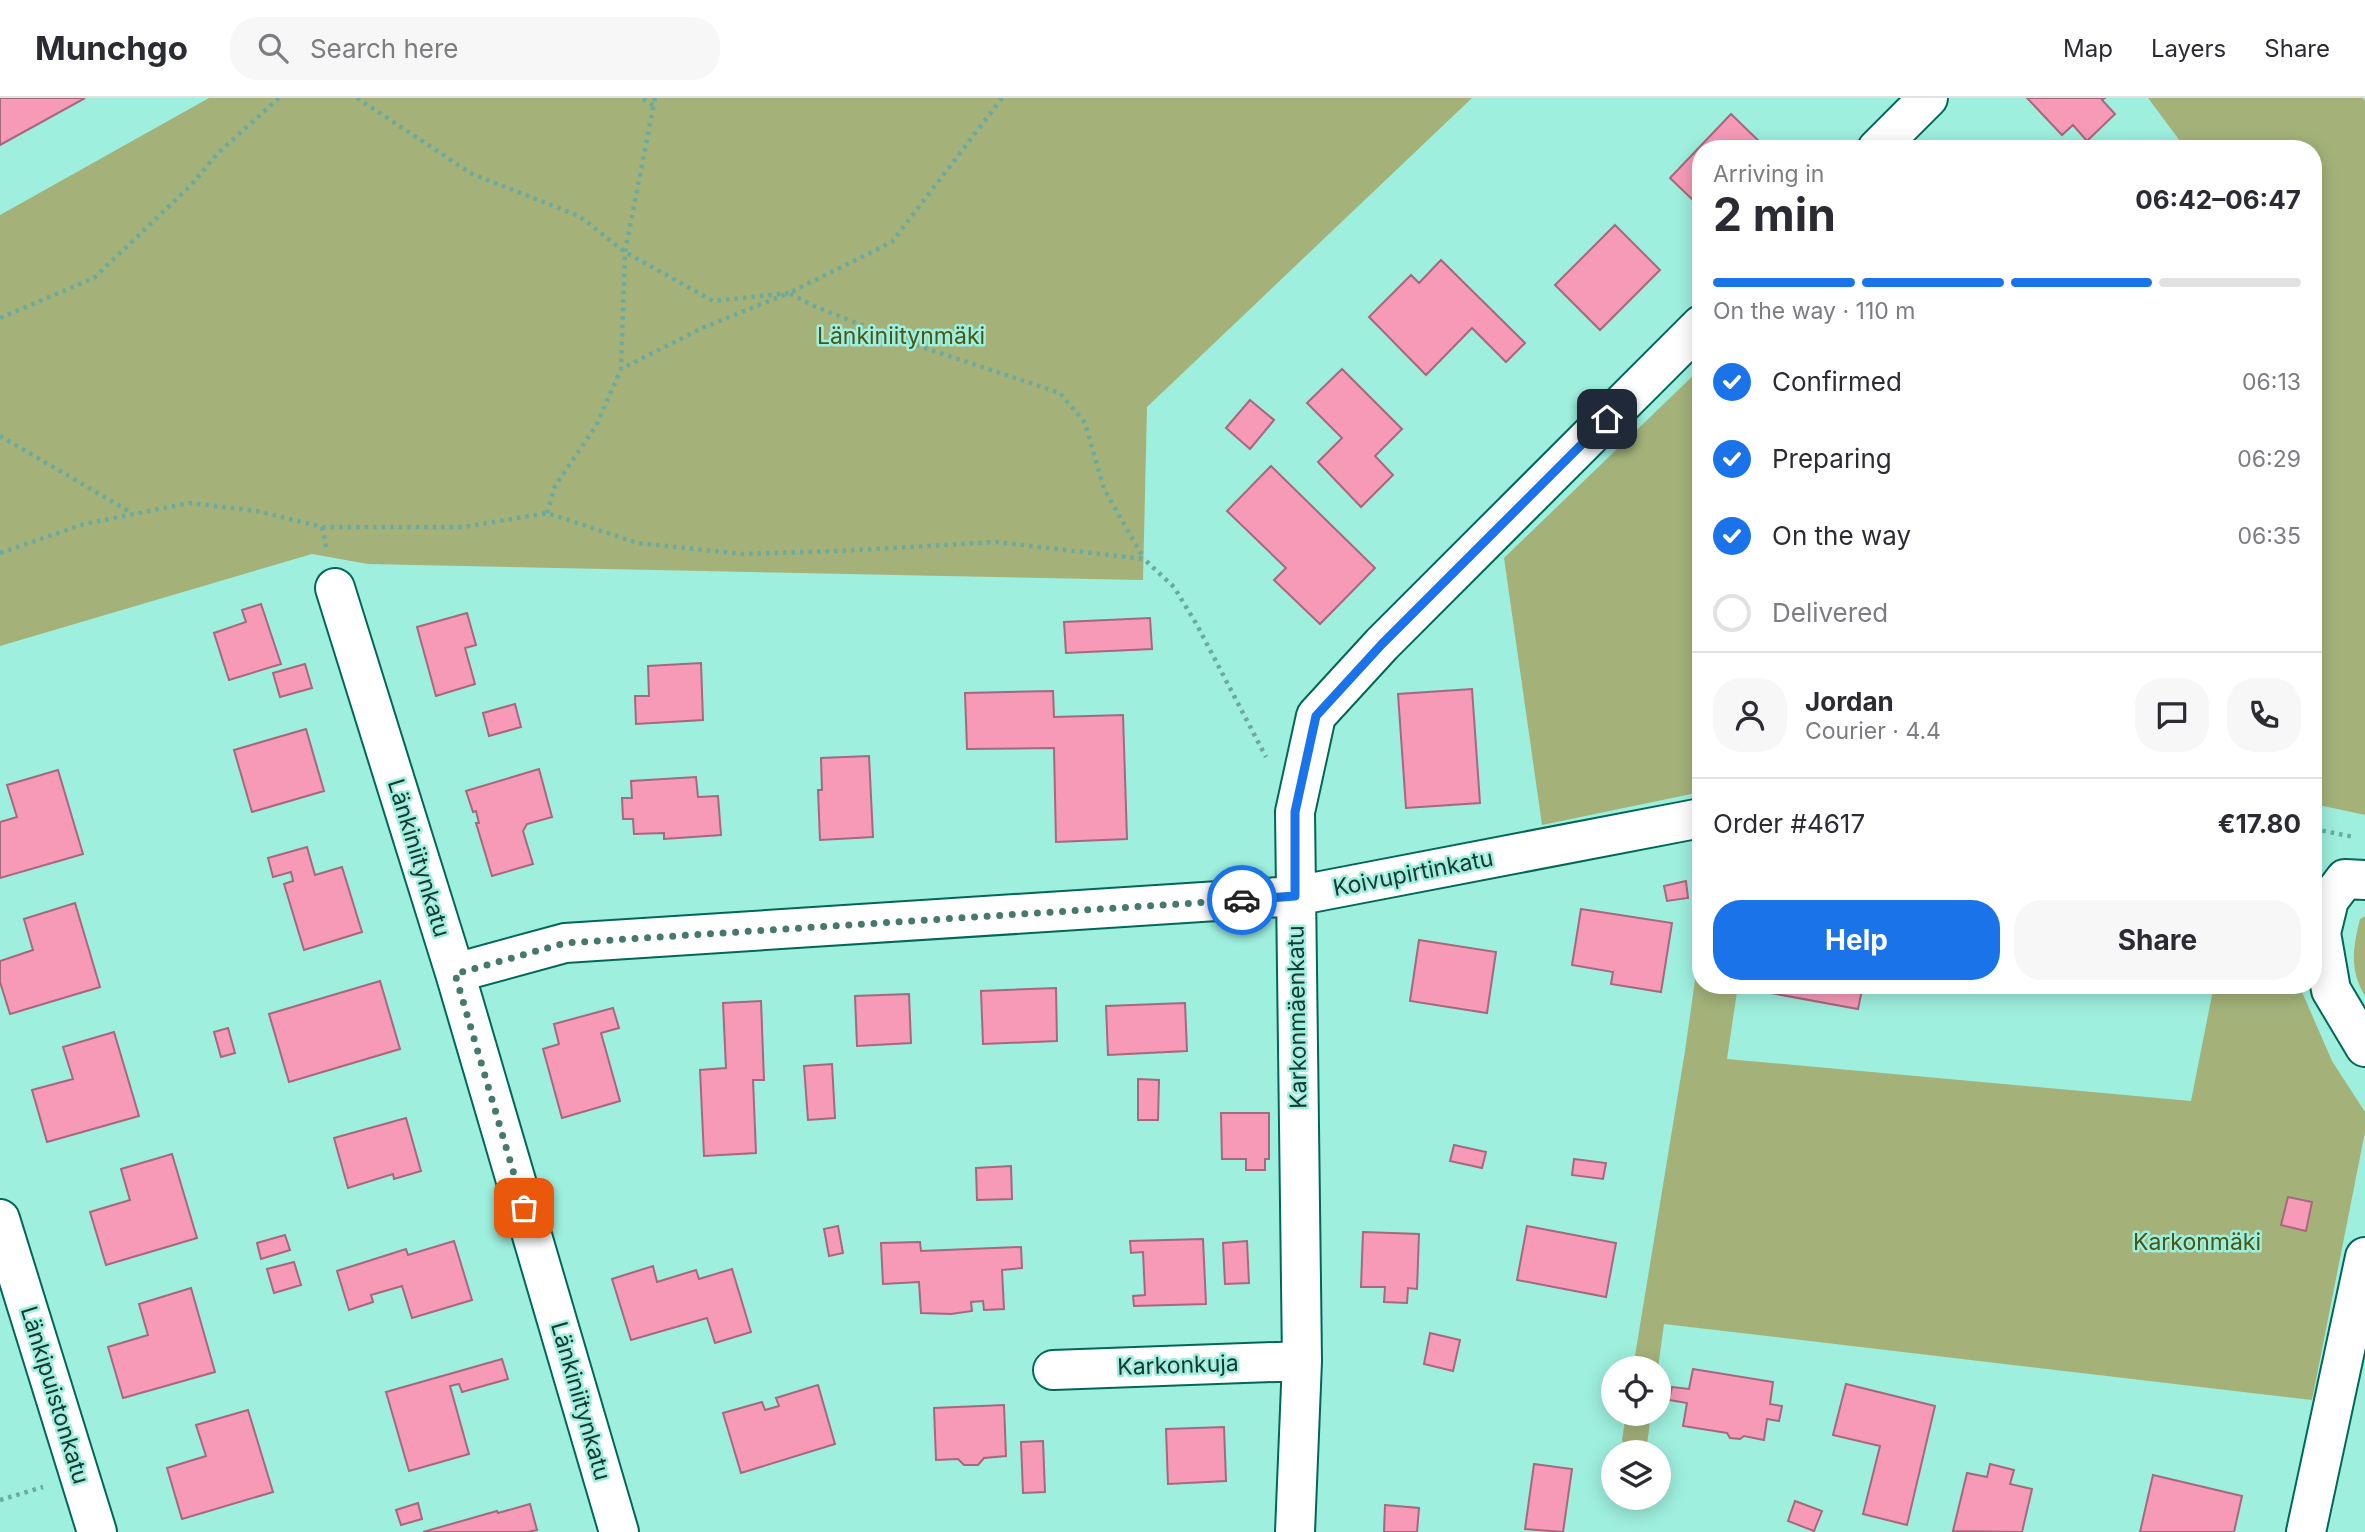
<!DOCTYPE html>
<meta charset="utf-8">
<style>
:root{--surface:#fff;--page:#f7f7f7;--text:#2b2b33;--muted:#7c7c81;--line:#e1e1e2;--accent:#1a73e8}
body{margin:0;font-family:Inter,sans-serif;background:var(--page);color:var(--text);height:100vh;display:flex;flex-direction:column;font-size:26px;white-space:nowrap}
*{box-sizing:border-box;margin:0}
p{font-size:23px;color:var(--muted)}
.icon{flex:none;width:38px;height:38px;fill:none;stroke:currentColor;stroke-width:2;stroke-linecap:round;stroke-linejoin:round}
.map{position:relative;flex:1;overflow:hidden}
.side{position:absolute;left:1692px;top:42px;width:630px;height:854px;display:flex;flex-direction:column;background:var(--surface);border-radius:28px;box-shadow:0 4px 18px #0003}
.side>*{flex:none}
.controls{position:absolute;left:1601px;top:1258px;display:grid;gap:14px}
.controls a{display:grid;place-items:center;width:70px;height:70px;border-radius:50%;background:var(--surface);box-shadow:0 4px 18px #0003;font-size:35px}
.pin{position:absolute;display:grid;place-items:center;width:60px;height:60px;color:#fff;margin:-30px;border-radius:14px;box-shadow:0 4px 10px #0006}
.courier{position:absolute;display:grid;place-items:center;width:70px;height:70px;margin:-35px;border:5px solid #1a73e8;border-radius:50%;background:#fff;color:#222;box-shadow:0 2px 9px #0007}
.overview em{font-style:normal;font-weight:700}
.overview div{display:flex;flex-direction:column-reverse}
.overview{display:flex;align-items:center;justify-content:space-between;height:119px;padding:0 21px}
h1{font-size:46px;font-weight:700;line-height:52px}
.bar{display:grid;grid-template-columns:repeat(4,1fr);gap:10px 7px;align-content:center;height:84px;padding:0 21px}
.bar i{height:9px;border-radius:5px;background:var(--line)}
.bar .current{background:var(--accent)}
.bar p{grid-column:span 4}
.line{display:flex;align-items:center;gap:18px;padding:0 21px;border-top:2px solid var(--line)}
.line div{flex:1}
.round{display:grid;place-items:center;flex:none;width:74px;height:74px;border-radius:28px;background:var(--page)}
ol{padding:0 21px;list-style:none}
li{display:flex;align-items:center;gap:21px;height:77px}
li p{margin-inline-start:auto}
li .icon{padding:7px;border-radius:50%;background:var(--accent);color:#fff;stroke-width:4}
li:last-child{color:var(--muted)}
li i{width:38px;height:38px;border:4px solid var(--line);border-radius:50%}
.cta{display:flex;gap:14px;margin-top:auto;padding:14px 21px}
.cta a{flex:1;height:80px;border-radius:28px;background:var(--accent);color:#fff;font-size:28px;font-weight:700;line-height:80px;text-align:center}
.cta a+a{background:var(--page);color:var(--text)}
header{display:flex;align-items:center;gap:42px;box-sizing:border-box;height:98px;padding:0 35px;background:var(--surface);border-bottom:2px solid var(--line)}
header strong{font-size:33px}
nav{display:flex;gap:38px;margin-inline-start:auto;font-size:24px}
.search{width:490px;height:63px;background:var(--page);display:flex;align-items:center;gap:18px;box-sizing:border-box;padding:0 24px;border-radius:28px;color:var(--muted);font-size:26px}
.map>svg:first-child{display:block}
.green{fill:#a4b27a}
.building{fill:#f69ab8;stroke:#a6687c;stroke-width:2}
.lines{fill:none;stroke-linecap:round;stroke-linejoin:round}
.minor-casing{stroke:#026759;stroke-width:42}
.path{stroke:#6baa9d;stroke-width:4.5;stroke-dasharray:3.5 5;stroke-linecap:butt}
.minor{stroke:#fff;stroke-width:38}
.done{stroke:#46786e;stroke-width:7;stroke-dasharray:0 12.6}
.route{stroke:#1a73e8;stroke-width:9}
.labels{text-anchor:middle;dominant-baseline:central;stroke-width:5;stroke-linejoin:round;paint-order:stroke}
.park-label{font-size:23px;fill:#4a5617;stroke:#9eefde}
.street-label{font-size:23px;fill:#163831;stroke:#9eefde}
</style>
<header>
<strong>Munchgo</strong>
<div class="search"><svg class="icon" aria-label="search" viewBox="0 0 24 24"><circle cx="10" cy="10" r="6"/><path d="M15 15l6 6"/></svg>Search here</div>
<nav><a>Map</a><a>Layers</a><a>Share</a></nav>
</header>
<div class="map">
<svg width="2365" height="1434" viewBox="0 0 2365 1434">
<rect width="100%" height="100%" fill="#9eefde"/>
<path class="green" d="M 209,0 L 1472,0 L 1147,309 L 1143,482 L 368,466 L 312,456 L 0,548 L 0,117 Z
M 2148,0 L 2363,0 L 2365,3 L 2365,717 L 2314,706 L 2314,51 L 2186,51 Z
M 1701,270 L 1701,694 L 1542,727 L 1504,460 Z
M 2365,818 L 2365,898 C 2349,871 2353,850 2360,821 Z
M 1701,840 L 1701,887 L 1738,887 L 1727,961 L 2191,1003 L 2214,887 L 2299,887 L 2332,963 L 2365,1014 L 2365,1034 L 2312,1302 L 1664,1226 L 1658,1270 L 1633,1270 L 1685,953 Z
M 1626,1316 L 1651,1316 L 1646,1354 L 1627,1354 L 1622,1342 Z"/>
<path class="building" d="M 0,0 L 85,0 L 0,47 Z
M 2027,0 L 2105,0 L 2102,2 L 2115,16 L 2087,43 L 2073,27 L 2062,37 Z
M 1731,16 L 1767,51 L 1701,51 L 1701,110 L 1670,80 Z
M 1615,127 L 1660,172 L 1600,232 L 1555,187 Z
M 1441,162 L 1525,245 L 1506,264 L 1472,230 L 1426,277 L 1369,219 L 1411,177 L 1419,185 Z
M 1342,271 L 1402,331 L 1375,358 L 1393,377 L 1361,409 L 1318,364 L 1342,340 L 1307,305 Z
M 1250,302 L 1274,322 L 1250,351 L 1226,330 Z
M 1271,368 L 1375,470 L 1320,526 L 1274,482 L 1286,470 L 1227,413 Z
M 261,506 L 281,566 L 229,582 L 214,535 L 246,524 L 242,512 Z
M 467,515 L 476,547 L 465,550 L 475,586 L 436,598 L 417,529 Z
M 1150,520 L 1152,551 L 1066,555 L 1064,524 Z
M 701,565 L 703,622 L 636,626 L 635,598 L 649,598 L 648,568 Z
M 305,566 L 312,590 L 280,599 L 273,575 Z
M 1472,591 L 1480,705 L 1406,710 L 1398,596 Z
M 1053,593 L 1054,619 L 1123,617 L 1127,741 L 1056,744 L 1054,650 L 967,651 L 965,595 Z
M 515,606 L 521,629 L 489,638 L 483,615 Z
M 306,631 L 324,693 L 252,714 L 234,652 Z
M 869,658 L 873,739 L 820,742 L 818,692 L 822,692 L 821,660 Z
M 539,671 L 552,719 L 527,726 L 523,733 L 533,766 L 492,778 L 476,725 L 479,725 L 476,713 L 473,714 L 466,693 Z
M 58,672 L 83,756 L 0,780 L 0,724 L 17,719 L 7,687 Z
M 696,679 L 698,699 L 718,698 L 721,737 L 664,741 L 664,735 L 634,736 L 633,721 L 623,721 L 622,700 L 632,700 L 631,683 Z
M 307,749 L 315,777 L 342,769 L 362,834 L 304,852 L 284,786 L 293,783 L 291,774 L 273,779 L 268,760 Z
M 1686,783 L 1688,800 L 1667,803 L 1664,788 Z
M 75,805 L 100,889 L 10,916 L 0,884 L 0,863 L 33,852 L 24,821 Z
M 1581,811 L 1672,825 L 1661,894 L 1611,886 L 1613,874 L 1572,867 Z
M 1419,842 L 1496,854 L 1487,915 L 1410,903 Z
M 380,883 L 400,951 L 289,984 L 269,916 Z
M 1766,887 L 1863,887 L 1858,911 L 1765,894 Z
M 1056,890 L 1057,943 L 983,946 L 981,893 Z
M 909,896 L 911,945 L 857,948 L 855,898 Z
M 761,903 L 764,982 L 753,982 L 756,1055 L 704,1058 L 700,972 L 726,970 L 723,905 Z
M 1185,905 L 1187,953 L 1108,957 L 1106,908 Z
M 613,910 L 619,930 L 601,935 L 620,1003 L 562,1020 L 543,951 L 559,946 L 554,926 Z
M 228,930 L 235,955 L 221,959 L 214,934 Z
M 114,934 L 139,1018 L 47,1044 L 32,992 L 73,981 L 63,949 Z
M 832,966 L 835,1020 L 808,1022 L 804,968 Z
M 1138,981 L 1159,982 L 1158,1022 L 1138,1022 Z
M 1221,1015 L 1269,1015 L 1269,1061 L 1265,1061 L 1265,1072 L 1246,1072 L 1246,1061 L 1222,1061 Z
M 406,1020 L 421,1073 L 394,1081 L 393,1076 L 348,1090 L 334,1040 Z
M 1454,1047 L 1486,1054 L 1482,1070 L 1450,1063 Z
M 172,1056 L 197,1140 L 106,1167 L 90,1114 L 130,1102 L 121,1071 Z
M 1574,1061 L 1606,1065 L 1603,1081 L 1572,1077 Z
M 1011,1068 L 1012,1101 L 977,1102 L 976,1070 Z
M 2288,1099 L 2312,1104 L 2306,1133 L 2281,1127 Z
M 838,1128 L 843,1155 L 829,1158 L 824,1131 Z
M 1527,1128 L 1616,1145 L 1606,1199 L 1517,1182 Z
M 1363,1134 L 1419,1136 L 1417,1191 L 1408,1190 L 1407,1205 L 1384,1204 L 1385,1189 L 1361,1189 Z
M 285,1137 L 290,1152 L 261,1161 L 257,1145 Z
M 1203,1141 L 1206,1206 L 1134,1208 L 1133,1198 L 1145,1197 L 1143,1154 L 1131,1155 L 1130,1143 Z
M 454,1143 L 472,1202 L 412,1220 L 402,1188 L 371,1197 L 373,1204 L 349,1212 L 337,1173 L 406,1151 L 408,1157 Z
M 1247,1143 L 1249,1185 L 1225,1186 L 1223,1145 Z
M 920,1144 L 921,1153 L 1021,1149 L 1022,1170 L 1002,1172 L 1004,1211 L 984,1212 L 983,1203 L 971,1204 L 972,1213 L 951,1216 L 921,1215 L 919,1184 L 883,1186 L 881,1145 Z
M 294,1164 L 301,1187 L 274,1195 L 267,1171 Z
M 653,1168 L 657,1184 L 696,1172 L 699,1181 L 732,1171 L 751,1234 L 715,1245 L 707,1220 L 631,1242 L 612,1181 Z
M 191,1190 L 215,1274 L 123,1300 L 108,1249 L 148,1237 L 139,1206 Z
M 1430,1235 L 1460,1242 L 1453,1273 L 1424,1266 Z
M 502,1261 L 508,1281 L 462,1294 L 459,1286 L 450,1288 L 469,1356 L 409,1373 L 386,1294 Z
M 1693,1271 L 1773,1284 L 1770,1306 L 1782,1308 L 1779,1323 L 1767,1321 L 1764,1342 L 1744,1338 L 1740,1341 L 1730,1340 L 1727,1335 L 1683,1328 L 1687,1305 L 1669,1302 L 1672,1289 L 1689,1291 Z
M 1846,1286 L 1935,1308 L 1907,1427 L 1863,1416 L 1880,1348 L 1833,1337 Z
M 818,1287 L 835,1346 L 741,1375 L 723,1315 L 762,1304 L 765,1312 L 779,1308 L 776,1300 Z
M 1004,1307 L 1006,1358 L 984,1360 L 978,1367 L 964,1367 L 958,1361 L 936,1362 L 934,1310 Z
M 248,1312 L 273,1394 L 182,1421 L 167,1370 L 206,1358 L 196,1327 Z
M 1224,1329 L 1226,1383 L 1168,1386 L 1166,1331 Z
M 1043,1343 L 1045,1394 L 1023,1395 L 1021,1344 Z
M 1534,1366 L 1572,1371 L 1563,1434 L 1525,1431 Z
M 1990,1366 L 2014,1372 L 2010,1386 L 2032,1391 L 2022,1434 L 1953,1433 L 1967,1375 L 1987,1379 Z
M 2153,1377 L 2242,1398 L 2234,1434 L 2140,1434 Z
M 1795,1403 L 1822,1413 L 1814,1433 L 1788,1423 Z
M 418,1405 L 422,1421 L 401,1427 L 396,1412 Z
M 530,1406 L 537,1432 L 528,1434 L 423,1434 L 497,1413 L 498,1415 Z
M 1385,1407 L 1419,1410 L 1417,1434 L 1384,1434 Z"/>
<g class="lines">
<g class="minor-casing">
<path id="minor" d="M 1877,51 L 1928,0
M 335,490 L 455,875 L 619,1434
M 2365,782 L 2345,781 L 2329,802 L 2321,835 L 2331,892 L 2365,949
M 455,875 L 565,845 L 1295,798 L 1701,720
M 0,1121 L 97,1434
M 1053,1272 L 1302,1263
M 1295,1434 L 1302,1263 L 1295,714 L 1316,618 L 1382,546 L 1701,227
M 2306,1434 L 2365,1159"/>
</g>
<path class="path" d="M 357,0 L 472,76 L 579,118 L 625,154 L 713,203 L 789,195 L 702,230 L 621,271
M 1002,0 L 892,144 L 789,195 L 814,208 L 889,238 L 1060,295 L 1085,325 L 1104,391 L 1144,461
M 643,1 L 654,8
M 0,220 L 94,180 L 191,87 L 218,55 L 279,0
M 0,338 L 132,415
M 547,415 L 555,388 L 596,328 L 621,271 L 625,154 L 655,0
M 322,429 L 327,452
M 0,455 L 84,426 L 189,405 L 257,413 L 322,429 L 464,429 L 547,415 L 638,445 L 742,456 L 839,453 L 996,444 L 1144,461 L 1174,489 L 1197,527 L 1266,659
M 2314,731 L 2354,739
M 0,1402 L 43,1389"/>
<use href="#minor" class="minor"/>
</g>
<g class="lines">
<path class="done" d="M 524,1110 L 455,876 L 565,845 L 1242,802"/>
<path class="route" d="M 1242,802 L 1295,798 L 1295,714 L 1316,618 L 1382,546 L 1607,321"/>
</g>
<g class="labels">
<g class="park-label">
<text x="901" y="238">Länkiniitynmäki</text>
<text x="2197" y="1144">Karkonmäki</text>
</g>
<g class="street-label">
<text transform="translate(419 760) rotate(73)">Länkiniitynkatu</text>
<text transform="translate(1413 775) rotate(-11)">Koivupirtinkatu</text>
<text transform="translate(1297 919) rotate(-91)">Karkonmäenkatu</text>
<text transform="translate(1178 1267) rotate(-2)">Karkonkuja</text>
<text transform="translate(55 1297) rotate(73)">Länkipuistonkatu</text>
<text transform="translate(581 1303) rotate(74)">Länkiniitynkatu</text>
</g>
</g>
</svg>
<div class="controls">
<a><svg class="icon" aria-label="locate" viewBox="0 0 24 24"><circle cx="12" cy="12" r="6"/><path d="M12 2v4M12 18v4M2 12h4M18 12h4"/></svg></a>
<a><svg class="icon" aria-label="layers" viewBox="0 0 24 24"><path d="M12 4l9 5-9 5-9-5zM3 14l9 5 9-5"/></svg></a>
</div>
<div class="pin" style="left:524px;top:1110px;background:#ea580c"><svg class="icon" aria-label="bag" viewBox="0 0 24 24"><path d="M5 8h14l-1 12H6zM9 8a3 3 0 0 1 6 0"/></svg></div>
<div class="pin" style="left:1607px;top:321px;background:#1f2937"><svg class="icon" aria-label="home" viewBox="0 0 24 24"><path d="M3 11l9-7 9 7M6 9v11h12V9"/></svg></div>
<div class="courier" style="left:1242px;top:802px"><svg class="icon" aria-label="car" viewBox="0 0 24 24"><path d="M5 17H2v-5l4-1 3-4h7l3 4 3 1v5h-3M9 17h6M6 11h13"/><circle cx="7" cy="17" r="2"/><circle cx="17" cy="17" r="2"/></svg></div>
<section class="side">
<div class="overview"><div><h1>2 min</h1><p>Arriving in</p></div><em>06:42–06:47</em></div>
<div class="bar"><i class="current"></i><i class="current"></i><i class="current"></i><i></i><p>On the way · 110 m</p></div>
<ol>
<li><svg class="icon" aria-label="check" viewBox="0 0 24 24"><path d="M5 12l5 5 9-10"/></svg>Confirmed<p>06:13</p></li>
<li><svg class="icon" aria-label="check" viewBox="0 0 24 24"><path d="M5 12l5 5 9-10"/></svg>Preparing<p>06:29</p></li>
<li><svg class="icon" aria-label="check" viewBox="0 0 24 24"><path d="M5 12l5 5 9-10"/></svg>On the way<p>06:35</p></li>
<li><i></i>Delivered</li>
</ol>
<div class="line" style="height:126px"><a class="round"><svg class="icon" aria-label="person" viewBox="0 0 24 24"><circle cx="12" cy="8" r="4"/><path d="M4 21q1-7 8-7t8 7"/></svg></a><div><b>Jordan</b><p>Courier · 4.4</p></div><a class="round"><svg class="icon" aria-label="chat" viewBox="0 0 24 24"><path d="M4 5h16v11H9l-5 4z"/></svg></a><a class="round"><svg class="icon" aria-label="phone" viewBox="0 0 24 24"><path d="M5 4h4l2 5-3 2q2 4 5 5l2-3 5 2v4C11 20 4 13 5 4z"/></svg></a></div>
<div class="line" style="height:91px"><div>Order #4617</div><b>€17.80</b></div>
<div class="cta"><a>Help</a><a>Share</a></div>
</section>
</div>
